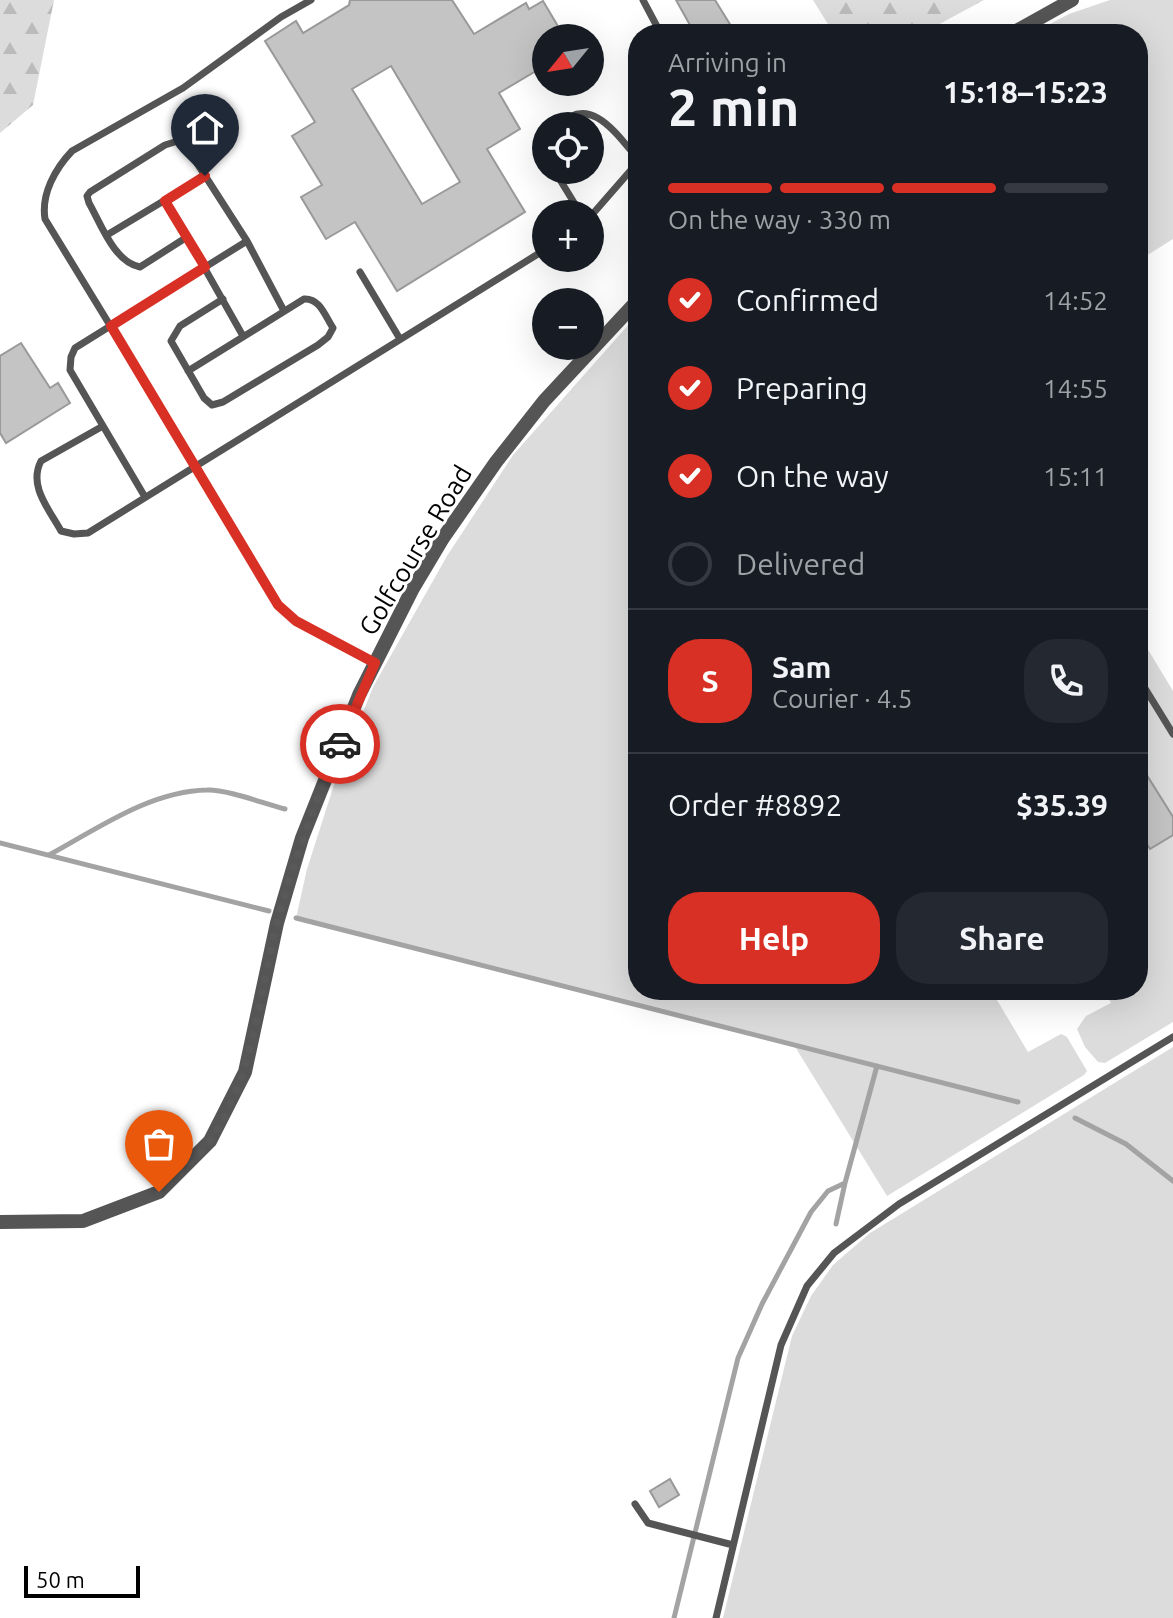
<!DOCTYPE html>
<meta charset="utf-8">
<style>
:root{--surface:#171b24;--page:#242831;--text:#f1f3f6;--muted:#9ea1a6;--line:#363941;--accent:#d93025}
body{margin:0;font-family:Ubuntu,sans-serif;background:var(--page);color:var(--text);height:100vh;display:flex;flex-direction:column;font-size:30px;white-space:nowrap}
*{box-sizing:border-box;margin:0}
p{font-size:26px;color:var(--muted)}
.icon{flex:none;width:44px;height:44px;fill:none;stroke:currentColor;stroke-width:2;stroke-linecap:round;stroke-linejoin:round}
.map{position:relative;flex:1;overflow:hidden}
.details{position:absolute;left:628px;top:24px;width:520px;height:976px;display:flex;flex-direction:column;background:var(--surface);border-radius:32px;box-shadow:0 8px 32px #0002}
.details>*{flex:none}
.needle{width:52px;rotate:240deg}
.tools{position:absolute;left:532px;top:24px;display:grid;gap:16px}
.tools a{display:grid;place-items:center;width:72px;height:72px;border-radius:50%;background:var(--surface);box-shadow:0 8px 32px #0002;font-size:40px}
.scale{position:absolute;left:24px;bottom:20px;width:116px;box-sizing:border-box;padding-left:8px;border:4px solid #000;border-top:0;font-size:22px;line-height:28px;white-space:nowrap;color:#000;-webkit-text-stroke:6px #fff;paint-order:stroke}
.pin{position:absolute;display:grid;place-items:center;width:68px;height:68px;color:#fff;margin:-82px -34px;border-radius:50% 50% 50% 0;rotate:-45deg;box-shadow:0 0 8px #0007}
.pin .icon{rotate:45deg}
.courier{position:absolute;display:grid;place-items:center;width:80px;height:80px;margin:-40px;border:6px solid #d93025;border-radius:50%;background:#fff;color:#222;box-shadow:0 2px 10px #0007}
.head em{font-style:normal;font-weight:700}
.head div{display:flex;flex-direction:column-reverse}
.head{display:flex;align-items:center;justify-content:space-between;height:136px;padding:0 40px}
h1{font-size:52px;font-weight:700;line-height:60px}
.bar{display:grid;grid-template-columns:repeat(4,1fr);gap:12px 8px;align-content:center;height:96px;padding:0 40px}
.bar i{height:10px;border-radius:6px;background:var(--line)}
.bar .on{background:var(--accent)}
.bar p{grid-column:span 4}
.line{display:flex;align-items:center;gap:20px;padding:0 40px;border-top:2px solid var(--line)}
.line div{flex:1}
.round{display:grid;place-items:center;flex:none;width:84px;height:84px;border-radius:32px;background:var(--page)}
ol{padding:0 40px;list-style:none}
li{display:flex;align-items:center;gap:24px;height:88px}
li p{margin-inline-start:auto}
li .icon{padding:8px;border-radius:50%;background:var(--accent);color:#fff;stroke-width:4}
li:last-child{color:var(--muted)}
li i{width:44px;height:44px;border:4px solid var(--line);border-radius:50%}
.cta{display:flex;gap:16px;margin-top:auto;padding:16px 40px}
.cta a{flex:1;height:92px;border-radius:32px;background:var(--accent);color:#fff;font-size:32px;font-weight:700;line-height:92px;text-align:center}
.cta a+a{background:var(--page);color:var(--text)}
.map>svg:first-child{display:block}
.green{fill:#dcdcdc}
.forest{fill:url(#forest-firs)}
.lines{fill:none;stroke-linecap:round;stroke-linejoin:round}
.stream{stroke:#a3a3a3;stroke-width:5}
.building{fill:#c4c4c4;stroke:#999;stroke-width:2;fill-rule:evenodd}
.service{stroke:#555;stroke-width:7}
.minor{stroke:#555;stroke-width:14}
.done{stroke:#595959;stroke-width:8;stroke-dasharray:0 14.4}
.route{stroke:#d93025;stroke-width:10}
.labels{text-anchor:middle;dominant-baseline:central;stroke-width:6;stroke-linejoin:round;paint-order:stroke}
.street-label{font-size:26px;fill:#000;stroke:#fff}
</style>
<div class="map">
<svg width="1173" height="1618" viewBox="0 0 1173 1618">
<defs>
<pattern id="forest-firs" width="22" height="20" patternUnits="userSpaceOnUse" patternTransform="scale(2)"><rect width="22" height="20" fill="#dcdcdc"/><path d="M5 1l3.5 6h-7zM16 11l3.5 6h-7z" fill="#bbb"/></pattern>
</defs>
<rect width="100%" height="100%" fill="#fff"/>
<path class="green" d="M 1110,0 L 1173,0 L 1173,239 L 1138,261 L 1138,34 L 1031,34 L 1069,14 Z
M 638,314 L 638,990 L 991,990 L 1028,1052 L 1061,1034 L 1067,1037 L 1087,1071 L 1084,1075 L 887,1196 L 794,1045 L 296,918 L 307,869 L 333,788 L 373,687 L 447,556 L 513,455 Z
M 1138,633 L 1173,691 L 1173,1022 L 1105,1063 L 1098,1062 L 1085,1047 L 1077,1029 L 1086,1016 L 1111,1003 L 1104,990 L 1138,990 Z
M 1173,1047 L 1173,1618 L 723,1618 L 792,1336 L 811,1296 L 833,1265 L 870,1233 Z"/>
<path class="forest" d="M 0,0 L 54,0 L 33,105 L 0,133 Z
M 813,0 L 984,0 L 921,34 L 834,34 Z"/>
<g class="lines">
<path class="stream" d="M 0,843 L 269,911
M 49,855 C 97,829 150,791 207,790 C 226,789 265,804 285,809
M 296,918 L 1018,1102
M 1075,1118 L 1126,1144 L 1173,1181
M 836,1224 L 845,1183
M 674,1618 L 738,1358 L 762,1304 L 811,1212 L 828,1191 L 845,1183 L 877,1066"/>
</g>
<path class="building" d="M 350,0 L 452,0 L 474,34 L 526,3 L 529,9 L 543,1 L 565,38 L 546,38 L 546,65 L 499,93 L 520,129 L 487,149 L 525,212 L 397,291 L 355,222 L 326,239 L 301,197 L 322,185 L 292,136 L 315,122 L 265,41 L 296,21 L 303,33 L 349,5 ZM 391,66 L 460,182 L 422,204 L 352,89 Z
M 676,0 L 715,0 L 736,34 L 695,34 Z
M 21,343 L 50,388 L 58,383 L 70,403 L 6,443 L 0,433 L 0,356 Z
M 1138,761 L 1173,817 L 1173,835 L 1150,849 L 1138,830 Z
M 670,1479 L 679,1495 L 659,1507 L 650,1491 Z"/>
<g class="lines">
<path class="service" d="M 643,0 L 661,34
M 559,126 C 590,92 618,136 638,159
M 546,155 L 546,156
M 554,170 L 581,214
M 165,201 L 187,237
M 590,217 L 638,162
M 107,235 L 205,176
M 360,272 L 400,339
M 243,336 L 187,237 L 140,267 C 114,262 101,224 89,203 L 87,196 L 90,192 L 165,145 L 178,141 L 186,146 L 247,241 L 284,311
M 188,371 L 304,299 C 320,298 325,316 333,328 L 328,337 L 318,345 L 223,402 L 212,405 L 204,398 L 171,341 L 180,326 L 223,299
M 103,426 L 41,461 C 28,486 49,509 61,531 L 74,534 L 88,533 L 196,466 L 45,219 C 41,194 55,169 72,151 L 183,88 L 281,17 L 311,0
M 145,497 L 70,370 L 71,357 L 75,348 L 247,241
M 375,663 L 296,621 L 278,605 L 196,466 L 546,249
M 1138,677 L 1173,734
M 635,1504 L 648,1523 L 733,1545
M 716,1618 L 781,1345 L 807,1286 L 834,1253 L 899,1204 L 1173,1037"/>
<path class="minor" d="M 1011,34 L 1072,0
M 0,1222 L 83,1221 L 159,1192 L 210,1141 L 245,1072 L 277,923 L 302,838 L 359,695 L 412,590 L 443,538 L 496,462 L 544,401 L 638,300"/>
</g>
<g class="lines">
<path class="done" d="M 159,1192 C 175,1175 198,1159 211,1140 C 254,1076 259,996 277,923 C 293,861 316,803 340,744"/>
<path class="route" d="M 205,176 L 165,201 L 205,267 L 111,326 L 278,605 L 296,621 L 375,663 L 340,744"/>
</g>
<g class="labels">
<g class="street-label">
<text transform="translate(415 550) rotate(-59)">Golfcourse Road</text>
</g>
</g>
</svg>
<div class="tools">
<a><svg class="needle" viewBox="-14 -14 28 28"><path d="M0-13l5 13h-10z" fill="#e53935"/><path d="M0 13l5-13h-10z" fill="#9ea1a6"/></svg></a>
<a><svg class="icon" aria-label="locate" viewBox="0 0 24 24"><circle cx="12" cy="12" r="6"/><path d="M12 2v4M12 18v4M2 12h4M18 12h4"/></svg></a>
<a>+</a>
<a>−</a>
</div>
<div class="scale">50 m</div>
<div class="pin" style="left:159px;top:1192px;background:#ea580c"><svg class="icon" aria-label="bag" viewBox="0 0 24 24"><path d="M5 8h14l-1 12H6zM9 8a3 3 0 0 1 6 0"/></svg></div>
<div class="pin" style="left:205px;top:176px;background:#1f2937"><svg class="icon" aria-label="home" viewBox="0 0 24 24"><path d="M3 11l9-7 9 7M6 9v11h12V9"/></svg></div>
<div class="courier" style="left:340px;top:744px"><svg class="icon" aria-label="car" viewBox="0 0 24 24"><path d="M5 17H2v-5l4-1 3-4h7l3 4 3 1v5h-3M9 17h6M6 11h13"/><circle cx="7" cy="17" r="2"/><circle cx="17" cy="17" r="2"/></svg></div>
<section class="details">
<div class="head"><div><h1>2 min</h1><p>Arriving in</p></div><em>15:18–15:23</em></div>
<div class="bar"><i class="on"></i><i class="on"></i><i class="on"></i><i></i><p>On the way · 330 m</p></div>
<ol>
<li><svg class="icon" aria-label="check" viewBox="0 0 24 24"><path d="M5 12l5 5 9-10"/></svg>Confirmed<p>14:52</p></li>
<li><svg class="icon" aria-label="check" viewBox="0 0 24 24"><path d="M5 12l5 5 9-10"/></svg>Preparing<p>14:55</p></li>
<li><svg class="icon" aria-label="check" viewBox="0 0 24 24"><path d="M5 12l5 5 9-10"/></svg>On the way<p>15:11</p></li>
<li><i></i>Delivered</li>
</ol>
<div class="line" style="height:144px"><b class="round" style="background:var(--accent);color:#fff">S</b><div><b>Sam</b><p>Courier · 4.5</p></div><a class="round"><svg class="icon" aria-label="phone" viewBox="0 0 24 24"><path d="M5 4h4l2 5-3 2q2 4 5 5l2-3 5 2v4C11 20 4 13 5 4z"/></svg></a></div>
<div class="line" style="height:104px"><div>Order #8892</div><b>$35.39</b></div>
<div class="cta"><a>Help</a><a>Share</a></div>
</section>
</div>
